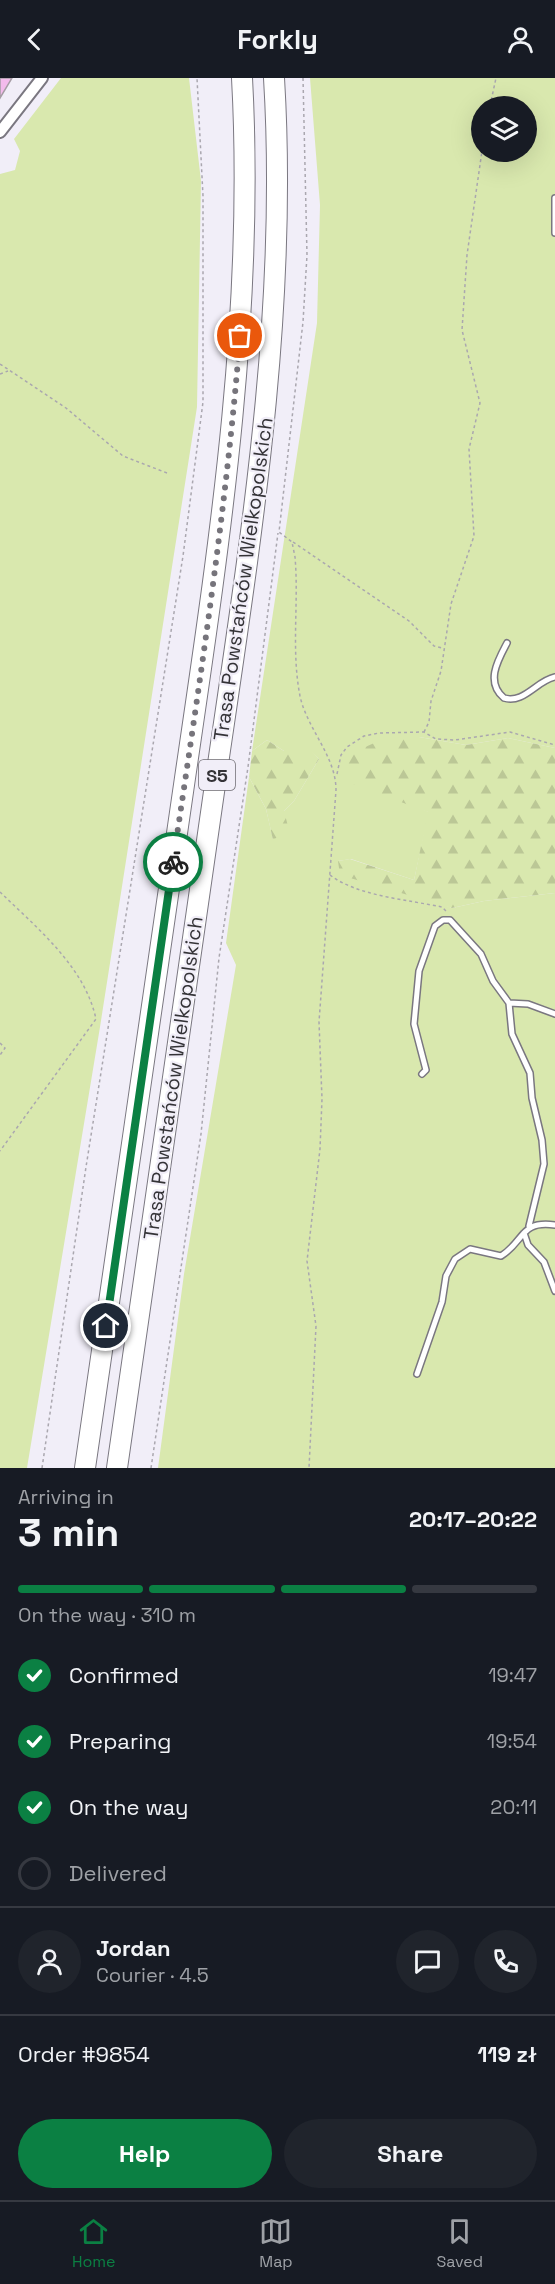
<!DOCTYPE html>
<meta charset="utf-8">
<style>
:root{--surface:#171b24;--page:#20242c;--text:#f1f3f6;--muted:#9ea1a6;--line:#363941;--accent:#0b8043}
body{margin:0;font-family:"Space Grotesk",sans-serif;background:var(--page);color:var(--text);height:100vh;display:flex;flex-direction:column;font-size:22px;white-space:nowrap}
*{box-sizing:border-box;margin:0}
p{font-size:20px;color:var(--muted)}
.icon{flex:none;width:33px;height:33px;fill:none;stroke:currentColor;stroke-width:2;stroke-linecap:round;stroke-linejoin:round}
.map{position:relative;height:1390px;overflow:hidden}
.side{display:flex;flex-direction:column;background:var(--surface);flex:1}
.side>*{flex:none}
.tools{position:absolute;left:471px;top:18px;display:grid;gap:12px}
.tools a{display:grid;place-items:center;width:66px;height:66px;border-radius:50%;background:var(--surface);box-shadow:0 6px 24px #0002;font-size:30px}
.pin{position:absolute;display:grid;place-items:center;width:51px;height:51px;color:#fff;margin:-26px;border:3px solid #fff;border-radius:50%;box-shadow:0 2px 6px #0007}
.courier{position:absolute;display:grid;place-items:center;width:60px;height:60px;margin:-30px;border:4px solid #0b8043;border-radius:50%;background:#fff;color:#222;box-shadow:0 2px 8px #0007}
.overview em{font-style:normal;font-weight:800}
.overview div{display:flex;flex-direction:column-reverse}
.overview{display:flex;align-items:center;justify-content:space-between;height:102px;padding:0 18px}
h1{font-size:39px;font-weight:800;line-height:45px}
.bar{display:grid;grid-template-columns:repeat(4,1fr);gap:9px 6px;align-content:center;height:72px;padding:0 18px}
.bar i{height:8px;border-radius:4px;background:var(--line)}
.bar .selected{background:var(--accent)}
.bar p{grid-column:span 4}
.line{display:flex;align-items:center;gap:15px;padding:0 18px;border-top:2px solid var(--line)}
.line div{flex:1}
.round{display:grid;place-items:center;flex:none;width:63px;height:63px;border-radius:32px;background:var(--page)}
ol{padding:0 18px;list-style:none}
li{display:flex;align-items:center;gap:18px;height:66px}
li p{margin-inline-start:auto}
li .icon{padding:6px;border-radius:50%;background:var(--accent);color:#fff;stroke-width:4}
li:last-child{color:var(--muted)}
li i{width:33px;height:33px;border:3px solid var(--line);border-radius:50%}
.cta{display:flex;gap:12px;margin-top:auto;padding:12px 18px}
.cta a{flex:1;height:69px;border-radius:36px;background:var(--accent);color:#fff;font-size:24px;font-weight:800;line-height:69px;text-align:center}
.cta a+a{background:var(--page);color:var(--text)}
header{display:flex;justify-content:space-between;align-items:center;height:78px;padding:0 18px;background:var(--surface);font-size:27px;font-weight:800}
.menu{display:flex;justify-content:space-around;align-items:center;height:84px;border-top:2px solid var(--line);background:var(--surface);font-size:16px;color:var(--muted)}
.menu a{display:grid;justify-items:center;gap:3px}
.menu .selected{color:var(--accent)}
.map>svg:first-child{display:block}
.green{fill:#d9e8ae;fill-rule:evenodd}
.forest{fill:url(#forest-firs)}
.building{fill:#f3bbec;stroke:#a69da5;stroke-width:1.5}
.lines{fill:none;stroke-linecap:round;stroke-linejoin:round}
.service-casing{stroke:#7a7780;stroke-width:8}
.minor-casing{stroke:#7a7780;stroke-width:14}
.motorway-casing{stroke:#7a7780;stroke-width:22}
.path{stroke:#aaa7af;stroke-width:1.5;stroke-dasharray:3 3;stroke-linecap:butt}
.service{stroke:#fff;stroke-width:5}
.minor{stroke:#fff;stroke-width:10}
.motorway{stroke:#fff;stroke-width:20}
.done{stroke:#76747b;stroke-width:6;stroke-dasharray:0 10.8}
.route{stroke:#0b8043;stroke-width:8}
.labels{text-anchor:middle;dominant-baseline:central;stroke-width:4.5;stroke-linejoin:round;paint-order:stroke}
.shield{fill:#f1eef8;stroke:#6d6b71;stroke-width:1.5}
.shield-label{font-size:18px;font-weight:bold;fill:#343337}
.street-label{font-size:20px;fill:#343337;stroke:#f1eef8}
</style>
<header><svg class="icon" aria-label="back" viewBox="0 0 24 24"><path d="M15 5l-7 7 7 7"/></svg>Forkly<svg class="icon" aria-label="person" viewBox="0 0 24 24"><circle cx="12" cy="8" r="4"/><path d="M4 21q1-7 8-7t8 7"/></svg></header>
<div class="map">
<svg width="555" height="1390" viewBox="0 0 555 1390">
<defs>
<pattern id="forest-firs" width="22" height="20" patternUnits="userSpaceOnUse" patternTransform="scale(1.5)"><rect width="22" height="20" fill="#d9e8ae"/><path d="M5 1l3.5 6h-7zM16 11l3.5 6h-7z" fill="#bbc796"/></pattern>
</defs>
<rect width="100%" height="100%" fill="#f1eef8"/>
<path class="green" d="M 61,0 L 189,0 L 201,103 L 197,329 L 100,949 L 27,1390 L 0,1390 L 0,96 L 15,92 L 20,73 L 14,61 Z
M 310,0 L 555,0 L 555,670 L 508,660 L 466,667 L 419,659 L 407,725 L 429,734 L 414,802 L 351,781 L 338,783 L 452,830 L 484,823 L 555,815 L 555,1390 L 158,1390 L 184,1196 L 236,887 L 226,865 L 249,699 L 266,731 L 273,761 L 284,733 L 294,723 L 319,681 L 310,673 L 284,673 L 267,662 L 252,673 L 317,245 L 320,127 ZM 482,28 L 526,28 L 526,74 L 482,74 Z"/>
<path class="forest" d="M 419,659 L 466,667 L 508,660 L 555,670 L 555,815 L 484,823 L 452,830 L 340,797 L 338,783 L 350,781 L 414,802 L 428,734 L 352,706 L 345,690 L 352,675 L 383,661 Z
M 267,662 L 284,673 L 310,672 L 319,681 L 294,723 L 284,733 L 289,752 L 273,762 L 266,731 L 249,699 L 252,673 Z"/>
<path class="building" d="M 0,0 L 12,0 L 0,20 Z"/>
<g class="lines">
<g class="service-casing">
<path id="service" d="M 555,120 L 555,155
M 507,565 C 498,582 485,604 504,620 C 524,626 536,603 555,599
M 509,925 L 528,926 L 555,936
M 422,996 L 426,992 L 414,946 L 419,893 L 435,848 L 443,842 L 450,842 L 481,876 L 493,903 L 509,925 L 512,956 L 530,995 L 532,1020 L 542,1062 L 544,1086 L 529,1148
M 524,1155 L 528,1167 L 544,1184 L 555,1213
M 417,1296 L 442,1224 L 446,1198 L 455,1181 L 470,1171 L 501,1178 C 525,1163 520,1142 555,1147"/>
</g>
<g class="minor-casing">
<path id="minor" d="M 0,54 L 42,0"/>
</g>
<g class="motorway-casing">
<path id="motorway" d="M 85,1390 C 118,1160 152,930 185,700 C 219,468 255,235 242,0
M 117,1390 C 151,1153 185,916 219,679 C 252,454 288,228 274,0"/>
</g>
<path class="path" d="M 303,0 L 307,177 L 303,244 L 279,454 L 292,464 L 295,479 C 299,525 291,572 300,618 C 307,651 336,678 336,712 L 319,944 L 322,1021 L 320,1071 L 307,1183 L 316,1248 L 309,1390
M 490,28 L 496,0
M 0,286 L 66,330 L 123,378 L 167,395
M 0,296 L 8,293
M 293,464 L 409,543 L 434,568 L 442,570
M 424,654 L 429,644 L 431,623 L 441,593 L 451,526 L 474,458 L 469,371 L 480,325 L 462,252 L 467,177 L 482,73
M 337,696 L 341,677 L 347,669 L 364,658 L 379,655 L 424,654 L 436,661 L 455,662 L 510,654 L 555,667
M 330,797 C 357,818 409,822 442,829 L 447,834
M 0,814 C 37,850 85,889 96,941 L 0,1073
M 0,965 L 5,970 L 0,977
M 42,1390 L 86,1089 L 183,478 L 203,324 L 203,118 L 197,0
M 151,1390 L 201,1056 L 219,880 L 248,689 L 278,455"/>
<use href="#service" class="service"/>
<use href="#minor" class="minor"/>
<use href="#motorway" class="motorway"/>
</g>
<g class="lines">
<path class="done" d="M 173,784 C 199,609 226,434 240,258"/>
<path class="route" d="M 106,1248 L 173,784"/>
</g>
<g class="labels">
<rect class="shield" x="199" y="682" width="36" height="30" rx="4.5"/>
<g class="shield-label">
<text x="217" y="697">S5</text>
</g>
<g class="street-label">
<text transform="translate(243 501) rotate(-82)">Trasa Powstańców Wielkopolskich</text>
<text transform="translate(173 1000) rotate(-82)">Trasa Powstańców Wielkopolskich</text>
</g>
</g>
</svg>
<div class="tools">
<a><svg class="icon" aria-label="layers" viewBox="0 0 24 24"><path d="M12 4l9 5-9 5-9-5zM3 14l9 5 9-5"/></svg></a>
</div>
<div class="pin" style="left:240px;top:258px;background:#ea580c"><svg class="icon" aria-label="bag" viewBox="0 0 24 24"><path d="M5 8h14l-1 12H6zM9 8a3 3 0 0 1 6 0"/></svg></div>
<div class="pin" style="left:106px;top:1248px;background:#1f2937"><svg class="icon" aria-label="home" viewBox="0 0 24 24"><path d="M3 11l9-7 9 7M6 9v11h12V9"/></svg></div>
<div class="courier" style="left:173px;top:784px"><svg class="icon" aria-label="bike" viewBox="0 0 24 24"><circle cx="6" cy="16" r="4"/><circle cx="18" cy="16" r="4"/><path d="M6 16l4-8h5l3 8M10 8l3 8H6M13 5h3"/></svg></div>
</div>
<section class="side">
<div class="overview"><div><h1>3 min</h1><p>Arriving in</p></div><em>20:17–20:22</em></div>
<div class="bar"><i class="selected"></i><i class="selected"></i><i class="selected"></i><i></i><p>On the way · 310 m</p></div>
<ol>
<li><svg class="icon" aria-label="check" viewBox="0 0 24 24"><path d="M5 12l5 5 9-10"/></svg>Confirmed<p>19:47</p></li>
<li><svg class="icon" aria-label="check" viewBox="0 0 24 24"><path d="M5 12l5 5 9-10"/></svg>Preparing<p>19:54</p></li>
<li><svg class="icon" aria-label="check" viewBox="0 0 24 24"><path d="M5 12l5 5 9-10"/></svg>On the way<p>20:11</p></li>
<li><i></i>Delivered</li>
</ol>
<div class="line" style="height:108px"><a class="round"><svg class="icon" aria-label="person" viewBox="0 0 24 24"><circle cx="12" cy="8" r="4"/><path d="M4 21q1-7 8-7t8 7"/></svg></a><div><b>Jordan</b><p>Courier · 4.5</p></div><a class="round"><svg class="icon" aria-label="chat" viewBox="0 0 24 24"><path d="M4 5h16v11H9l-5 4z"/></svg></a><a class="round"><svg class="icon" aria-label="phone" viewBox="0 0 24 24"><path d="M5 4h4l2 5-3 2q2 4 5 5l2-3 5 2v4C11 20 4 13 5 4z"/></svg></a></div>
<div class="line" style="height:78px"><div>Order #9854</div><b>119 zł</b></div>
<div class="cta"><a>Help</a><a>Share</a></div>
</section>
<nav class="menu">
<a class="selected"><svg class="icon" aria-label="home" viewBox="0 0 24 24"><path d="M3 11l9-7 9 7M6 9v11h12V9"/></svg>Home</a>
<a><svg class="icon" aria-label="map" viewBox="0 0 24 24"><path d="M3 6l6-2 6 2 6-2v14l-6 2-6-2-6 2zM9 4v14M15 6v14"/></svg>Map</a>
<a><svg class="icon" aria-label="saved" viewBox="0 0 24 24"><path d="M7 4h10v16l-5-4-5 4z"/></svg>Saved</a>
</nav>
